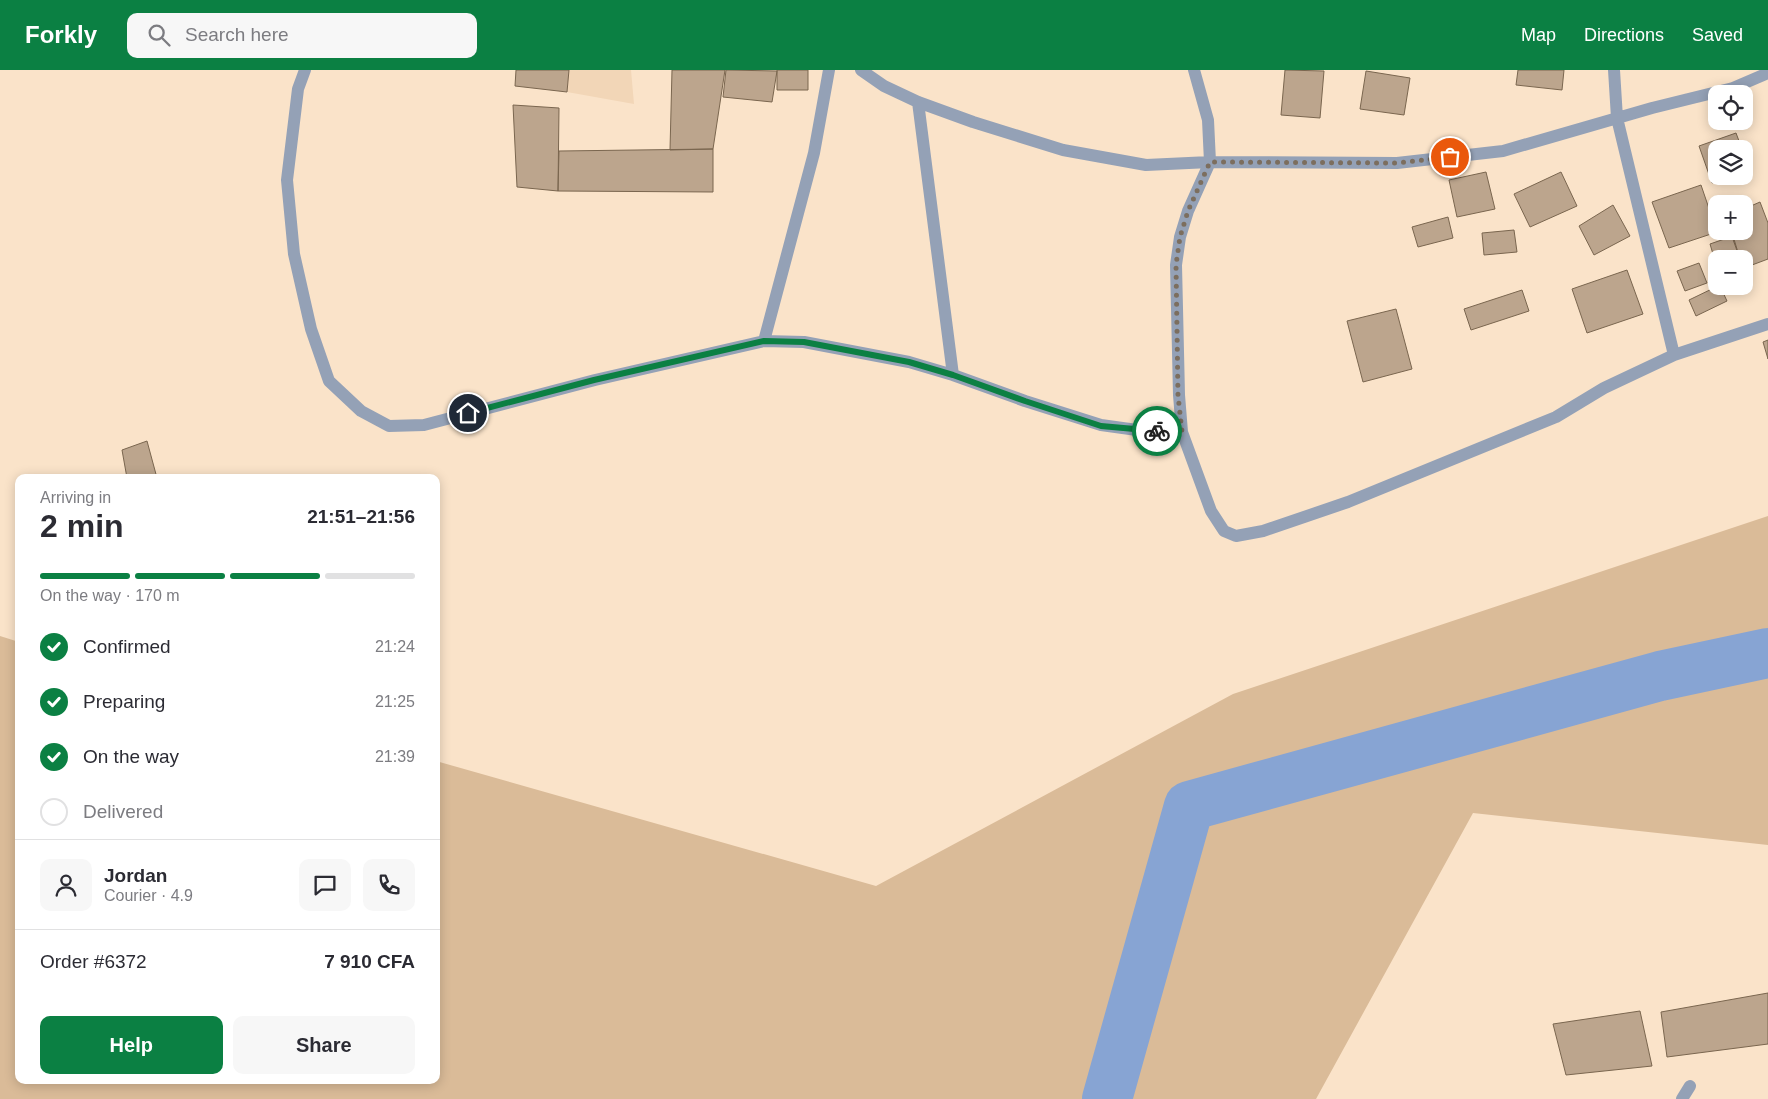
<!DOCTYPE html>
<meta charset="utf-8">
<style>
:root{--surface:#fff;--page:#f7f7f7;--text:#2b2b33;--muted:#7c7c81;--line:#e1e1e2;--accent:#0b8043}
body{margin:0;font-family:Helvetica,sans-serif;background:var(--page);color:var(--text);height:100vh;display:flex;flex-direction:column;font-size:19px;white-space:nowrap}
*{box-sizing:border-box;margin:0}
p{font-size:16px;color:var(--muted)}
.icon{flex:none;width:28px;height:28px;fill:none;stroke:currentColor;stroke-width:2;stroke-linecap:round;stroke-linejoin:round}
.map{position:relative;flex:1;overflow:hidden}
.details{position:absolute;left:15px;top:404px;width:425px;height:610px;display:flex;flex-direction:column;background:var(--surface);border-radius:10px;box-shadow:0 2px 12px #0003}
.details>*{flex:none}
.buttons{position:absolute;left:1708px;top:15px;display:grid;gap:10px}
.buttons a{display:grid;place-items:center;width:45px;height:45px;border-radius:10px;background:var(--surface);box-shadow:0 2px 12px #0003;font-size:25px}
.pin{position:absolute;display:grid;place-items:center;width:42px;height:42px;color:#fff;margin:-21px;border:2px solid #fff;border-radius:50%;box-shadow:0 1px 5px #0007}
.courier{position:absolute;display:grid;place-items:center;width:50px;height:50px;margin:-25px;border:4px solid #0b8043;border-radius:50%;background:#fff;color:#222;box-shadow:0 1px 6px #0007}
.summary em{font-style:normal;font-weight:700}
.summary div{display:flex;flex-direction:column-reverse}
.summary{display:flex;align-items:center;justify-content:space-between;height:85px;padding:0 25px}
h1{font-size:32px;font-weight:700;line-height:38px}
.bar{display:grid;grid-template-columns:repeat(4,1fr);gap:8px 5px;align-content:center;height:60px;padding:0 25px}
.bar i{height:6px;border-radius:4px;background:var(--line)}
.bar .active{background:var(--accent)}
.bar p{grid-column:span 4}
.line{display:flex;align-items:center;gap:12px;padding:0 25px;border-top:1px solid var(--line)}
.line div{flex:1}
.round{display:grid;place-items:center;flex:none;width:52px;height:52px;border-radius:10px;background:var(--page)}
ol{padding:0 25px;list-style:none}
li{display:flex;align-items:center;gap:15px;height:55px}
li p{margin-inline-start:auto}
li .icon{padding:5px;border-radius:50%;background:var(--accent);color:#fff;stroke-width:4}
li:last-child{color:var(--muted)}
li i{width:28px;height:28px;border:2px solid var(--line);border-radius:50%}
.primary-button{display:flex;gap:10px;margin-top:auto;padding:10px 25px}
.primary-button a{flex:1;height:58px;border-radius:10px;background:var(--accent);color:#fff;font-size:20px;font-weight:700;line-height:58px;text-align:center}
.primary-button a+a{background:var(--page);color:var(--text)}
header{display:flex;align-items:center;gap:30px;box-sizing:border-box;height:70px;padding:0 25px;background:var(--accent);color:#fff}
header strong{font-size:24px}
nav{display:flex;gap:28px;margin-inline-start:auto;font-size:18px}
.search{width:350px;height:45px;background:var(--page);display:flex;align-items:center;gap:12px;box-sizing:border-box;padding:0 18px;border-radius:10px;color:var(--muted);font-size:19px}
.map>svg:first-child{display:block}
.built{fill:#f2d6b7}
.green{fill:#dabb98}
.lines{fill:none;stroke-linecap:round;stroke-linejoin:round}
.river{stroke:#87a4d3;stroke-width:50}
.building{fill:#bca58d;stroke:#7a664f}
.minor{stroke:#94a1b6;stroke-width:12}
.done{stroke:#7c6e5e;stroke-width:5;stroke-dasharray:0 9}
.route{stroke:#0b8043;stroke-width:6}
</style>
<header>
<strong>Forkly</strong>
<div class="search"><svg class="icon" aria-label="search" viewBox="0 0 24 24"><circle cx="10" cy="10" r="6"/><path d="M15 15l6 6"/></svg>Search here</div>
<nav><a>Map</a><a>Directions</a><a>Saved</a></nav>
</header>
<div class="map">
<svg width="1768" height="1029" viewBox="0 0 1768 1029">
<rect width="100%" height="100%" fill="#fae3c9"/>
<path class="built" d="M 569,0 L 631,0 L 634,34 L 567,22 Z"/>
<path class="green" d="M 1768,446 L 1768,775 L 1473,743 L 1316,1029 L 0,1029 L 0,566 L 19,572 L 19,1010 L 436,1010 L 436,691 L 876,816 L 1233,624 Z"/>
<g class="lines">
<path class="river" d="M 1107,1029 L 1189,736 L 1660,606 L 1768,583"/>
</g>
<path class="building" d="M 516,0 L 569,0 L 567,22 L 515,16 Z
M 672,0 L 725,0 L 713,79 L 670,80 Z
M 726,0 L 777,1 L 772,32 L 723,27 Z
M 777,0 L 808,0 L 808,20 L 777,20 Z
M 1285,0 L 1324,1 L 1320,48 L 1281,45 Z
M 1518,0 L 1564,0 L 1562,20 L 1516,15 Z
M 1366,1 L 1410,8 L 1404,45 L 1360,39 Z
M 513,35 L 559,38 L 558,121 L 517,117 Z
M 1736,63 L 1742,79 L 1716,79 L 1716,106 L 1732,106 L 1712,113 L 1699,76 Z
M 713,79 L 713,122 L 558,121 L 559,81 Z
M 1744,85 L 1749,100 L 1744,102 Z
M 1486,102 L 1495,139 L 1457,147 L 1449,110 Z
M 1561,102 L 1577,136 L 1530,157 L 1514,124 Z
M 1701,115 L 1717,162 L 1669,178 L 1652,132 Z
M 1760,132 L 1768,153 L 1768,189 L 1744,198 L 1744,189 L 1740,189 L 1730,161 L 1744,161 L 1744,139 Z
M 1613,135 L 1630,166 L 1594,185 L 1579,156 Z
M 1448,147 L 1453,168 L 1418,177 L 1412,157 Z
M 1514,160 L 1517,182 L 1484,185 L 1482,163 Z
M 1733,166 L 1740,189 L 1716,189 L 1716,194 L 1710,174 Z
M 1699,193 L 1707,213 L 1685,221 L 1677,201 Z
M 1627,200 L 1643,244 L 1587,263 L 1572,219 Z
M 1718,216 L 1720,216 L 1727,231 L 1696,246 L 1689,230 Z
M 1522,220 L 1529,241 L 1471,260 L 1464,239 Z
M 1396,239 L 1412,299 L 1363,312 L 1347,251 Z
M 1768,270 L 1768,289 L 1763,272 Z
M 147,371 L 157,408 L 127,408 L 122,380 Z
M 1768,923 L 1768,974 L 1667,987 L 1661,942 Z
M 1640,941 L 1652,996 L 1566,1005 L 1553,954 Z"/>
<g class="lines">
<path class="minor" d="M 305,0 L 298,19 L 287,110 L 294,184 L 311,259 L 329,311 L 361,341 L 389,356 L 424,355 L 595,310 L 764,271 L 804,272 L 909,292 L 953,305 L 1025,331 L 1101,355 L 1144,361 L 1182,362
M 861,0 L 884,16 L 918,32 L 973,52 L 1063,80 L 1146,95 L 1210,92 L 1397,93 L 1503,81 L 1652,38 L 1733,18 L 1768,3
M 1194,0 L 1208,50 L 1210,92 L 1188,141 L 1180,167 L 1176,195 L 1179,325 L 1182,362 L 1211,441 L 1224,461 L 1236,466 L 1263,461 L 1348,432 L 1556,347 L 1604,318 L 1674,285 L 1768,254
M 1614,0 L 1617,48 L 1674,285
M 918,32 L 953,305
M 764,271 L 814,83 L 829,0
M 1682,1029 L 1690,1016"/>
</g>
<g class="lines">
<path class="done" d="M 1157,361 L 1182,362 L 1178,325 L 1176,195 L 1180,167 L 1188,141 L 1210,92 L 1396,93 L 1450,87"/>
<path class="route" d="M 468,343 L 594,310 L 764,271 L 804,272 L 909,292 L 953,305 L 1025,331 L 1101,356 L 1157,361"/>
</g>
</svg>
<div class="buttons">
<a><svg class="icon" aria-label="locate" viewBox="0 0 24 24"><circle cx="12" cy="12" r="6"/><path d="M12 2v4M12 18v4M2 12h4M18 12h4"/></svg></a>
<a><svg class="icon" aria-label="layers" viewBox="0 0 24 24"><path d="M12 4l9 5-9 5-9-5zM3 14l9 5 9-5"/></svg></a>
<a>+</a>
<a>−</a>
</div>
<div class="pin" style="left:1450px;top:87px;background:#ea580c"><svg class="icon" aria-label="bag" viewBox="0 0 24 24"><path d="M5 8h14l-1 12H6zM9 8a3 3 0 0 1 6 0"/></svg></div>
<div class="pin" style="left:468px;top:343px;background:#1f2937"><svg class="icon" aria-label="home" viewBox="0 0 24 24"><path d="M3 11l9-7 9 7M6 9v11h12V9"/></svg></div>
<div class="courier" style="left:1157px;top:361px"><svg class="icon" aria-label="bike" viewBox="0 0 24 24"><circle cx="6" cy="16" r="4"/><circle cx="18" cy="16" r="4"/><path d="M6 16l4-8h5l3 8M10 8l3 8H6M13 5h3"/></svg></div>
<section class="details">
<div class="summary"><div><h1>2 min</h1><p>Arriving in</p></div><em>21:51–21:56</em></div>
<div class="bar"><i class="active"></i><i class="active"></i><i class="active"></i><i></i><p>On the way · 170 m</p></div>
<ol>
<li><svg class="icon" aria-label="check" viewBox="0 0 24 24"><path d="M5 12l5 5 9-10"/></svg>Confirmed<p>21:24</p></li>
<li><svg class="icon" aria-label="check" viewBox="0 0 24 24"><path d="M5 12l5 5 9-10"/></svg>Preparing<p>21:25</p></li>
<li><svg class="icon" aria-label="check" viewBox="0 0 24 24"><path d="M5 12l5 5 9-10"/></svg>On the way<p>21:39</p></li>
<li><i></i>Delivered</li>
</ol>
<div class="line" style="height:90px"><a class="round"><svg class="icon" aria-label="person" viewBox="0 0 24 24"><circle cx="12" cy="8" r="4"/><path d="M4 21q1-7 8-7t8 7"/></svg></a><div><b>Jordan</b><p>Courier · 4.9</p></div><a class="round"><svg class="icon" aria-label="chat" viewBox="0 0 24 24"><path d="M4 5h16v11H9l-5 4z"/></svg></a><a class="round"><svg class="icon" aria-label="phone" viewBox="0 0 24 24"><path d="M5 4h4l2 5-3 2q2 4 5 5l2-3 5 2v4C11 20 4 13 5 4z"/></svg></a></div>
<div class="line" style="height:65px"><div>Order #6372</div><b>7 910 CFA</b></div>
<div class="primary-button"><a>Help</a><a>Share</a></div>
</section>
</div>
